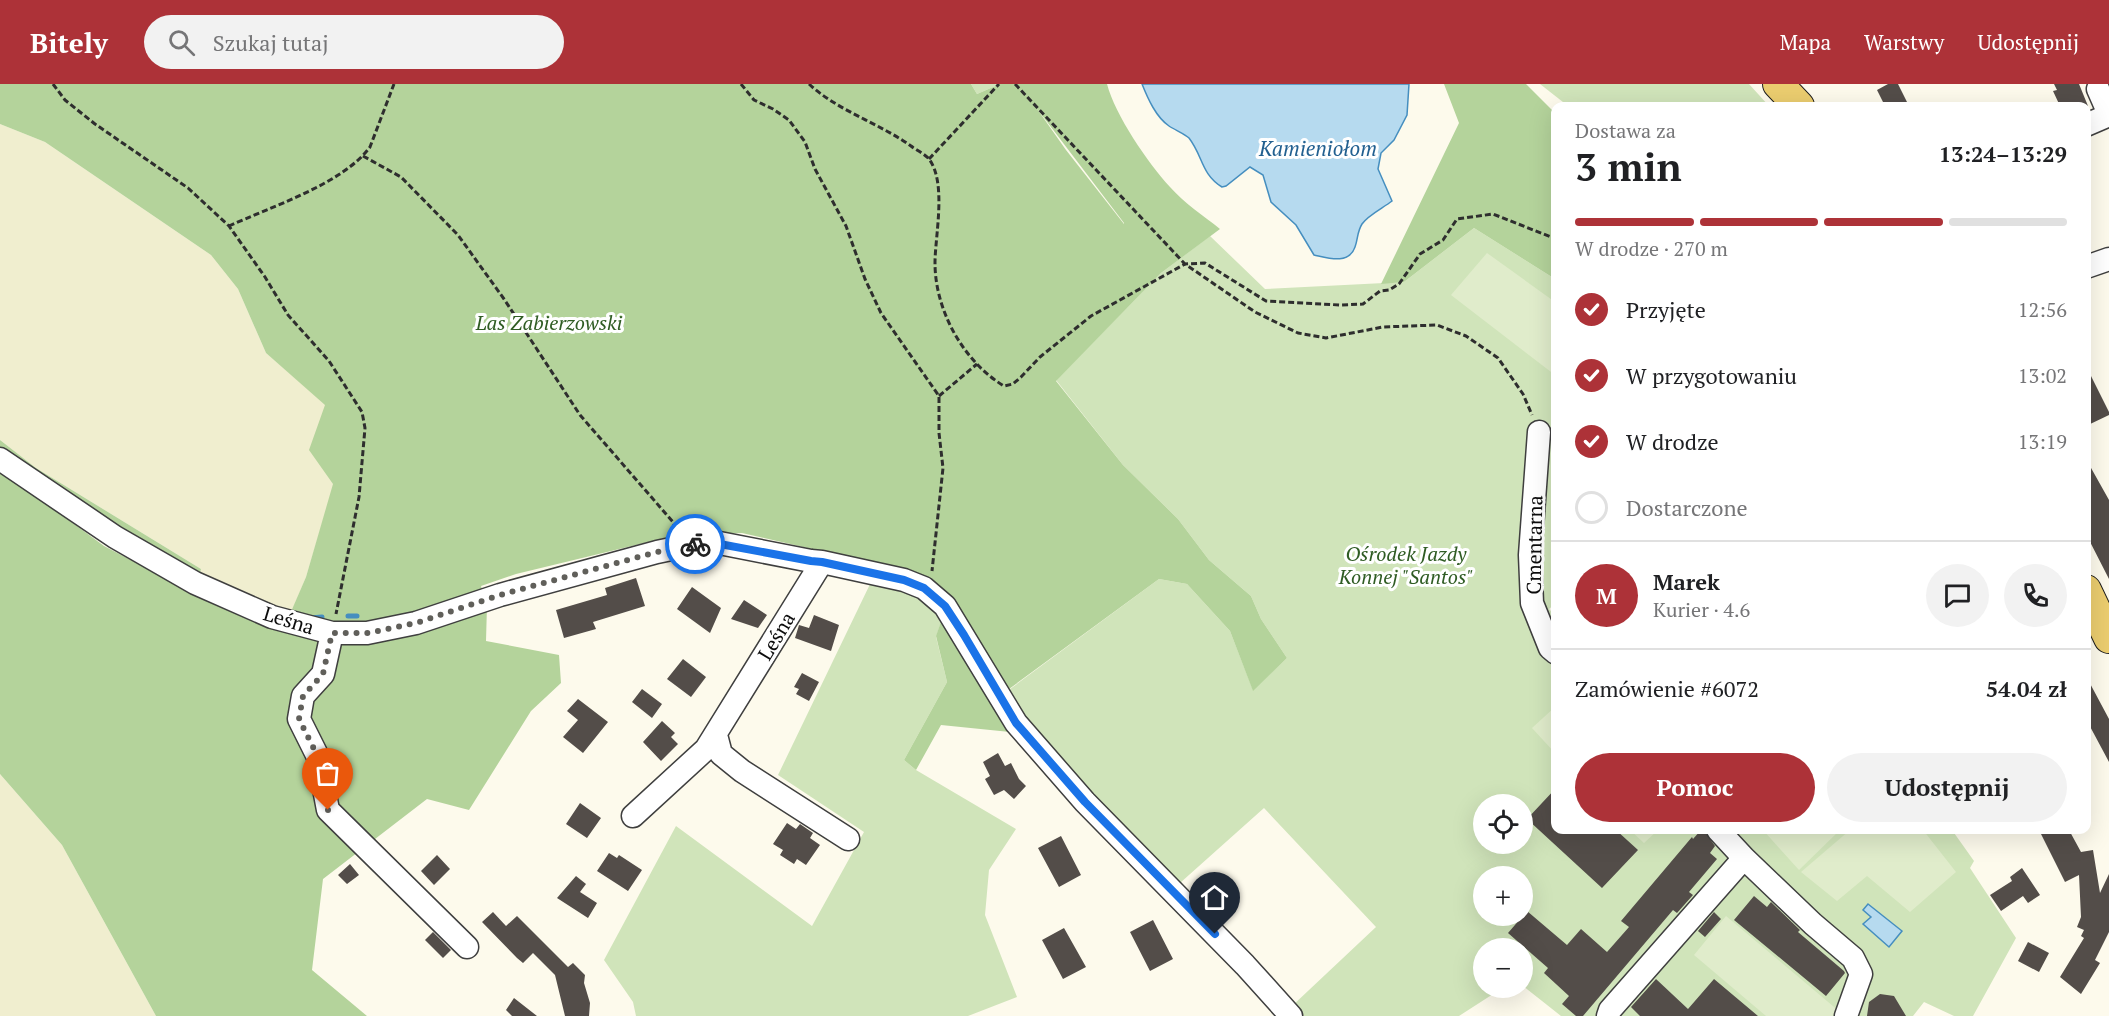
<!DOCTYPE html>
<html lang="pl">
<meta charset="utf-8">
<style>
:root{--surface:#fff;--page:#f2f2f2;--text:#202124;--muted:#757577;--line:#e0e0e0;--accent:#ad3238}
body{margin:0;font-family:"PT Serif",serif;background:var(--page);color:var(--text);height:100vh;display:flex;flex-direction:column;font-size:22px;white-space:nowrap}
*{box-sizing:border-box;margin:0}
p{font-size:20px;color:var(--muted)}
.icon{flex:none;width:33px;height:33px;fill:none;stroke:currentColor;stroke-width:2;stroke-linecap:round;stroke-linejoin:round}
.map{position:relative;flex:1;overflow:hidden}
.side{position:absolute;left:1551px;top:18px;width:540px;height:732px;display:flex;flex-direction:column;background:var(--surface);border-radius:12px;box-shadow:0 6px 24px #0002}
.side>*{flex:none}
.tools{position:absolute;left:1473px;top:710px;display:grid;gap:12px}
.tools a{display:grid;place-items:center;width:60px;height:60px;border-radius:50%;background:var(--surface);box-shadow:0 6px 24px #0002;font-size:30px}
.pin{position:absolute;display:grid;place-items:center;width:51px;height:51px;color:#fff;margin:-62px -26px;border-radius:50% 50% 50% 0;rotate:-45deg;box-shadow:0 0 6px #0007}
.pin .icon{rotate:45deg}
.courier{position:absolute;display:grid;place-items:center;width:60px;height:60px;margin:-30px;border:4px solid #1a73e8;border-radius:50%;background:#fff;color:#222;box-shadow:0 2px 8px #0007}
.head em{font-style:normal;font-weight:700}
.head div{display:flex;flex-direction:column-reverse}
.head{display:flex;align-items:center;justify-content:space-between;height:102px;padding:0 24px}
h1{font-size:39px;font-weight:700;line-height:45px}
.bar{display:grid;grid-template-columns:repeat(4,1fr);gap:9px 6px;align-content:center;height:72px;padding:0 24px}
.bar i{height:8px;border-radius:4px;background:var(--line)}
.bar .selected{background:var(--accent)}
.bar p{grid-column:span 4}
.line{display:flex;align-items:center;gap:15px;padding:0 24px;border-top:2px solid var(--line)}
.line div{flex:1}
.round{display:grid;place-items:center;flex:none;width:63px;height:63px;border-radius:32px;background:var(--page)}
ol{padding:0 24px;list-style:none}
li{display:flex;align-items:center;gap:18px;height:66px}
li p{margin-inline-start:auto}
li .icon{padding:6px;border-radius:50%;background:var(--accent);color:#fff;stroke-width:4}
li:last-child{color:var(--muted)}
li i{width:33px;height:33px;border:3px solid var(--line);border-radius:50%}
.button{display:flex;gap:12px;margin-top:auto;padding:12px 24px}
.button a{flex:1;height:69px;border-radius:36px;background:var(--accent);color:#fff;font-size:24px;font-weight:700;line-height:69px;text-align:center}
.button a+a{background:var(--page);color:var(--text)}
header{display:flex;align-items:center;gap:36px;box-sizing:border-box;height:84px;padding:0 30px;background:var(--accent);color:#fff}
header strong{font-size:28px}
nav{display:flex;gap:33px;margin-inline-start:auto;font-size:21px}
.search{width:420px;height:54px;background:var(--page);display:flex;align-items:center;gap:15px;box-sizing:border-box;padding:0 21px;border-radius:33px;color:var(--muted);font-size:22px}
.map>svg:first-child{display:block}
.farmland{fill:#f0eecf}
.green{fill:#d0e4ba;fill-rule:evenodd}
.forest{fill:#b4d39b;fill-rule:evenodd}
.pitch{fill:#e0eccb}
.water{fill:#b6daef;stroke:#458ebf;stroke-width:1.5}
.lines{fill:none;stroke-linecap:round;stroke-linejoin:round}
.stream{stroke:#458ebf;stroke-width:5}
.building{fill:#534d49}
.minor-casing{stroke:#3f3f3f;stroke-width:25}
.major-casing{stroke:#1d1d1d;stroke-width:32}
.path{stroke:#2e2e2e;stroke-width:3;stroke-dasharray:6 3;stroke-linecap:butt}
.minor{stroke:#fff;stroke-width:22}
.major{stroke:#ebcd6f;stroke-width:30}
.done{stroke:#605f5a;stroke-width:6;stroke-dasharray:0 10.8}
.route{stroke:#1a73e8;stroke-width:8}
.labels{text-anchor:middle;dominant-baseline:central;stroke-width:6;stroke-linejoin:round;paint-order:stroke}
.park-label{font-size:20px;font-style:italic;fill:#2f5c23;stroke:#fff}
.street-label{font-size:20px;fill:#0c0c0c;stroke:#fff}
.water-label{font-size:21px;font-style:italic;fill:#226090;stroke:#fff}
</style>
<header>
<strong>Bitely</strong>
<div class="search"><svg class="icon" aria-label="search" viewBox="0 0 24 24"><circle cx="10" cy="10" r="6"/><path d="M15 15l6 6"/></svg>Szukaj tutaj</div>
<nav><a>Mapa</a><a>Warstwy</a><a>Udostępnij</a></nav>
</header>
<div class="map">
<svg width="2109" height="932" viewBox="0 0 2109 932">
<rect width="100%" height="100%" fill="#fdfaec"/>
<path class="farmland" d="M 0,40 L 45,58 L 211,171 L 238,205 L 266,269 L 326,321 L 310,366 L 334,400 L 306,493 L 291,529 L 198,497 L 201,485 L 36,384 L 0,356 Z
M 0,690 L 62,761 L 156,932 L 0,932 Z"/>
<path class="green" d="M 971,0 L 1000,0 L 977,10 Z
M 1540,0 L 1749,0 L 1769,22 L 1568,22 Z
M 1474,144 L 1555,195 L 1556,519 L 1549,525 L 1556,532 L 1556,746 L 1952,746 L 1974,777 L 1970,784 L 2016,854 L 1973,932 L 1954,932 L 1924,918 L 1913,932 L 1561,932 L 1523,902 L 1522,864 L 1484,864 L 1484,903 L 1504,903 L 1459,932 L 1301,932 L 1292,922 L 1376,843 L 1264,724 L 1180,799 L 1047,664 L 1006,608 L 1159,495 L 1187,500 L 1230,547 L 1253,606 L 1287,574 L 1261,535 L 1251,512 L 1209,476 L 1178,435 L 1123,381 L 1056,296 L 1161,189 L 1210,152 L 1265,205 L 1404,198 ZM 1484,720 L 1522,720 L 1522,759 L 1484,759 ZM 1484,792 L 1522,792 L 1522,831 L 1484,831 Z
M 872,496 L 917,508 L 944,529 L 936,553 L 947,598 L 904,676 L 916,686 L 1016,745 L 989,786 L 985,831 L 1017,913 L 968,932 L 636,932 L 633,918 L 604,876 L 676,742 L 812,842 L 864,748 L 778,691 Z"/>
<path class="forest" d="M 0,0 L 971,0 L 977,10 L 1000,0 L 1107,0 C 1115,31 1148,79 1170,103 C 1184,119 1204,132 1220,145 L 1161,189 L 1056,297 L 1123,381 L 1178,435 L 1209,476 L 1251,512 L 1261,535 L 1287,574 L 1253,607 L 1230,547 L 1187,500 L 1159,495 L 994,616 L 1010,648 L 941,641 L 916,686 L 904,676 L 947,598 L 936,552 L 944,529 L 877,480 L 742,449 L 673,452 L 516,490 L 481,502 L 487,521 L 486,557 L 559,571 L 561,599 L 531,627 L 469,726 L 427,715 L 323,795 L 312,886 L 367,932 L 156,932 L 62,761 L 0,690 L 0,385 L 104,462 L 171,497 L 284,544 L 306,493 L 333,400 L 309,366 L 325,321 L 266,269 L 238,205 L 211,171 L 45,58 L 0,40 ZM 1035,22 L 1124,139 L 1124,140 L 1066,66 Z
M 1444,0 L 1526,0 L 1555,29 L 1555,195 L 1474,144 L 1404,198 L 1381,200 L 1459,39 Z
M 0,356 L 36,384 L 201,485 L 198,497 L 0,371 Z"/>
<path class="pitch" d="M 1487,169 L 1555,218 L 1555,291 L 1451,211 Z
M 1555,623 L 1555,669 L 1532,644 Z
M 1630,746 L 1658,746 L 1644,759 Z
M 1763,746 L 1840,746 L 1799,786 Z
M 1850,746 L 1923,746 L 1956,788 L 1910,828 L 1867,792 L 1837,817 L 1801,788 Z
M 1726,832 L 1840,928 L 1836,932 L 1766,932 L 1694,871 Z"/>
<path class="water" d="M 1142,0 L 1409,0 L 1407,31 L 1394,56 L 1381,69 L 1378,85 L 1392,117 C 1383,124 1368,131 1362,140 C 1357,148 1358,155 1355,163 C 1349,181 1328,174 1314,171 L 1296,141 L 1271,118 L 1263,91 L 1250,83 L 1226,102 L 1222,103 C 1201,90 1203,72 1189,54 C 1185,50 1175,46 1169,42 C 1156,33 1148,15 1142,0 Z
M 1868,820 L 1902,847 L 1889,863 L 1863,840 L 1871,833 L 1863,826 Z"/>
<g class="lines">
<path class="stream" d="M 348,532 L 357,532
M 310,534 L 322,533"/>
</g>
<path class="building" d="M 1888,0 L 1898,0 L 1909,22 L 1885,22 L 1877,6 Z
M 2054,0 L 2079,0 L 2088,22 L 2060,22 L 2053,7 L 2057,6 Z
M 2086,282 L 2109,328 L 2109,331 L 2086,342 Z
M 2086,375 L 2109,416 L 2109,495 L 2086,450 Z
M 636,494 L 645,522 L 593,538 L 596,545 L 564,554 L 556,526 L 607,511 L 605,504 Z
M 692,503 L 721,524 L 710,549 L 677,525 Z
M 744,516 L 767,531 L 758,544 L 731,535 Z
M 814,531 L 839,541 L 831,567 L 795,554 L 799,541 L 809,544 Z
M 683,575 L 706,593 L 691,613 L 667,595 Z
M 802,589 L 819,598 L 809,617 L 796,610 L 799,605 L 794,603 Z
M 2086,592 L 2109,635 L 2109,678 L 2086,635 Z
M 642,605 L 662,620 L 652,634 L 632,618 Z
M 578,615 L 608,638 L 583,669 L 563,653 L 578,636 L 567,627 Z
M 662,637 L 675,649 L 671,653 L 678,660 L 661,677 L 643,658 Z
M 998,669 L 1005,682 L 1011,679 L 1019,695 L 1026,702 L 1014,715 L 1004,706 L 994,711 L 985,695 L 990,692 L 983,678 Z
M 1556,704 L 1556,746 L 1616,746 L 1638,766 L 1602,804 L 1527,735 Z
M 580,719 L 601,734 L 587,754 L 566,740 Z
M 787,739 L 796,745 L 800,740 L 813,749 L 810,754 L 820,761 L 806,781 L 797,775 L 794,780 L 780,771 L 783,766 L 773,760 Z
M 1701,746 L 1705,748 L 1715,762 L 1710,769 L 1717,775 L 1689,808 L 1693,811 L 1677,829 L 1673,826 L 1583,932 L 1576,932 L 1562,920 L 1569,912 L 1544,889 L 1548,884 L 1508,849 L 1527,827 L 1567,861 L 1581,845 L 1607,868 L 1629,843 L 1621,837 L 1692,753 L 1693,755 Z
M 2039,746 L 2069,746 L 2081,768 L 2093,766 L 2100,809 L 2109,790 L 2109,848 L 2095,876 L 2100,879 L 2081,910 L 2060,893 L 2084,854 L 2081,852 L 2084,846 L 2077,843 L 2081,833 L 2079,791 L 2065,798 Z
M 1061,752 L 1081,791 L 1059,803 L 1038,764 Z
M 609,769 L 617,774 L 619,771 L 642,786 L 628,807 L 597,787 Z
M 437,771 L 450,785 L 434,801 L 421,787 Z
M 350,780 L 359,791 L 347,800 L 338,791 Z
M 2022,784 L 2040,811 L 2028,819 L 2023,812 L 2001,827 L 1990,811 L 2012,797 L 2010,793 Z
M 576,792 L 586,800 L 580,808 L 597,819 L 588,834 L 557,814 Z
M 1754,812 L 1767,823 L 1771,818 L 1800,846 L 1798,848 L 1844,887 L 1845,889 L 1826,912 L 1734,836 Z
M 493,828 L 506,842 L 517,832 L 568,883 L 573,879 L 585,891 L 584,899 L 590,919 L 589,932 L 565,932 L 555,891 L 533,869 L 523,879 L 517,874 L 482,838 Z
M 1714,828 L 1721,835 L 1705,853 L 1698,847 Z
M 1153,836 L 1173,875 L 1150,887 L 1130,848 Z
M 1064,844 L 1086,883 L 1063,895 L 1042,856 Z
M 433,848 L 451,866 L 443,874 L 425,856 Z
M 2028,858 L 2049,869 L 2039,888 L 2018,877 Z
M 1656,895 L 1688,925 L 1714,895 L 1758,932 L 1640,932 L 1631,923 Z
M 1880,910 L 1894,912 L 1906,932 L 1867,932 L 1869,918 Z
M 514,914 L 537,932 L 512,932 L 506,926 Z"/>
<g class="lines">
<g class="minor-casing">
<path id="minor" d="M 2098,5 L 2109,30
M 2086,41 L 2109,31
M 2086,183 L 2109,175
M 1539,348 L 1530,471 L 1532,519 L 1550,564 L 1556,569
M 0,375 L 115,453 L 195,499 L 272,533 L 332,549 L 367,549 L 416,539 L 500,511 L 657,468 L 709,457 L 811,477 L 822,478
M 332,549 L 323,590 L 303,612 L 299,635 L 318,673 L 328,726 L 467,863
M 716,651 L 721,670 L 742,687 L 848,755
M 633,732 L 706,665 L 822,478 L 904,496 L 924,504 L 945,522 L 1016,639 L 1085,718 L 1245,881 L 1291,932
M 1718,746 L 1744,774
M 1608,932 L 1610,926 L 1744,774 L 1813,840 L 1853,874 L 1861,890 L 1846,932"/>
</g>
<g class="major-casing">
<path id="major" d="M 1778,0 L 1799,22
M 2086,506 L 2109,554"/>
</g>
<path class="path" d="M 53,0 L 65,16 L 95,40 L 188,104 L 229,142 L 265,193 L 288,231 L 329,277 L 362,328 L 365,344 L 359,413 L 336,530
M 741,0 L 754,16 L 773,25 L 789,36 L 805,58 L 815,85 L 846,142 L 865,195 L 881,229 L 939,312 L 939,349 L 943,384 L 932,487
M 809,0 C 838,27 879,39 911,62 C 916,66 925,70 929,75 C 947,99 935,152 935,179 C 935,227 964,278 1004,302 L 1013,300 L 1021,293 L 1040,273 L 1091,232 L 1185,180 L 1205,179 L 1266,217 L 1340,221 L 1363,220 L 1380,207 L 1389,206 L 1399,200 L 1420,170 L 1443,156 L 1457,135 L 1493,130 L 1556,155
M 1015,0 L 1185,180 L 1255,228 L 1298,249 L 1326,254 L 1383,243 L 1437,241 L 1466,252 L 1498,274 L 1523,310 L 1532,331
M 363,72 L 401,93 L 458,151 L 504,215 L 580,331 L 673,438 L 675,444
M 929,75 L 999,0
M 229,142 C 270,123 343,100 370,63 L 394,0
M 939,312 L 977,280"/>
<use href="#minor" class="minor"/>
<use href="#major" class="major"/>
</g>
<g class="lines">
<path class="done" d="M 328,726 L 318,673 L 299,635 L 303,612 L 323,590 L 332,549 L 368,549 L 416,539 L 500,511 L 657,468 L 695,460"/>
<path class="route" d="M 695,460 L 709,458 L 811,477 L 822,478 L 904,496 L 924,504 L 945,522 L 964,551 L 1016,639 L 1085,718 L 1215,850"/>
</g>
<g class="labels">
<g class="park-label">
<text x="549" y="238">Las Zabierzowski</text>
<text x="1406" y="469">Ośrodek Jazdy<tspan x="1406" dy="23">Konnej "Santos"</tspan></text>
</g>
<g class="street-label">
<text transform="translate(1534 461) rotate(-89)">Cmentarna</text>
<text transform="translate(289 536) rotate(17)">Leśna</text>
<text transform="translate(776 552) rotate(-59)">Leśna</text>
</g>
<g class="water-label">
<text x="1318" y="64">Kamieniołom</text>
</g>
</g>
</svg>
<div class="tools">
<a><svg class="icon" aria-label="locate" viewBox="0 0 24 24"><circle cx="12" cy="12" r="6"/><path d="M12 2v4M12 18v4M2 12h4M18 12h4"/></svg></a>
<a>+</a>
<a>−</a>
</div>
<div class="pin" style="left:328px;top:726px;background:#ea580c"><svg class="icon" aria-label="bag" viewBox="0 0 24 24"><path d="M5 8h14l-1 12H6zM9 8a3 3 0 0 1 6 0"/></svg></div>
<div class="pin" style="left:1215px;top:850px;background:#1f2937"><svg class="icon" aria-label="home" viewBox="0 0 24 24"><path d="M3 11l9-7 9 7M6 9v11h12V9"/></svg></div>
<div class="courier" style="left:695px;top:460px"><svg class="icon" aria-label="bike" viewBox="0 0 24 24"><circle cx="6" cy="16" r="4"/><circle cx="18" cy="16" r="4"/><path d="M6 16l4-8h5l3 8M10 8l3 8H6M13 5h3"/></svg></div>
<section class="side">
<div class="head"><div><h1>3 min</h1><p>Dostawa za</p></div><em>13:24–13:29</em></div>
<div class="bar"><i class="selected"></i><i class="selected"></i><i class="selected"></i><i></i><p>W drodze · 270 m</p></div>
<ol>
<li><svg class="icon" aria-label="check" viewBox="0 0 24 24"><path d="M5 12l5 5 9-10"/></svg>Przyjęte<p>12:56</p></li>
<li><svg class="icon" aria-label="check" viewBox="0 0 24 24"><path d="M5 12l5 5 9-10"/></svg>W przygotowaniu<p>13:02</p></li>
<li><svg class="icon" aria-label="check" viewBox="0 0 24 24"><path d="M5 12l5 5 9-10"/></svg>W drodze<p>13:19</p></li>
<li><i></i>Dostarczone</li>
</ol>
<div class="line" style="height:108px"><b class="round" style="background:var(--accent);color:#fff">M</b><div><b>Marek</b><p>Kurier · 4.6</p></div><a class="round"><svg class="icon" aria-label="chat" viewBox="0 0 24 24"><path d="M4 5h16v11H9l-5 4z"/></svg></a><a class="round"><svg class="icon" aria-label="phone" viewBox="0 0 24 24"><path d="M5 4h4l2 5-3 2q2 4 5 5l2-3 5 2v4C11 20 4 13 5 4z"/></svg></a></div>
<div class="line" style="height:78px"><div>Zamówienie #6072</div><b>54.04 zł</b></div>
<div class="button"><a>Pomoc</a><a>Udostępnij</a></div>
</section>
</div>
